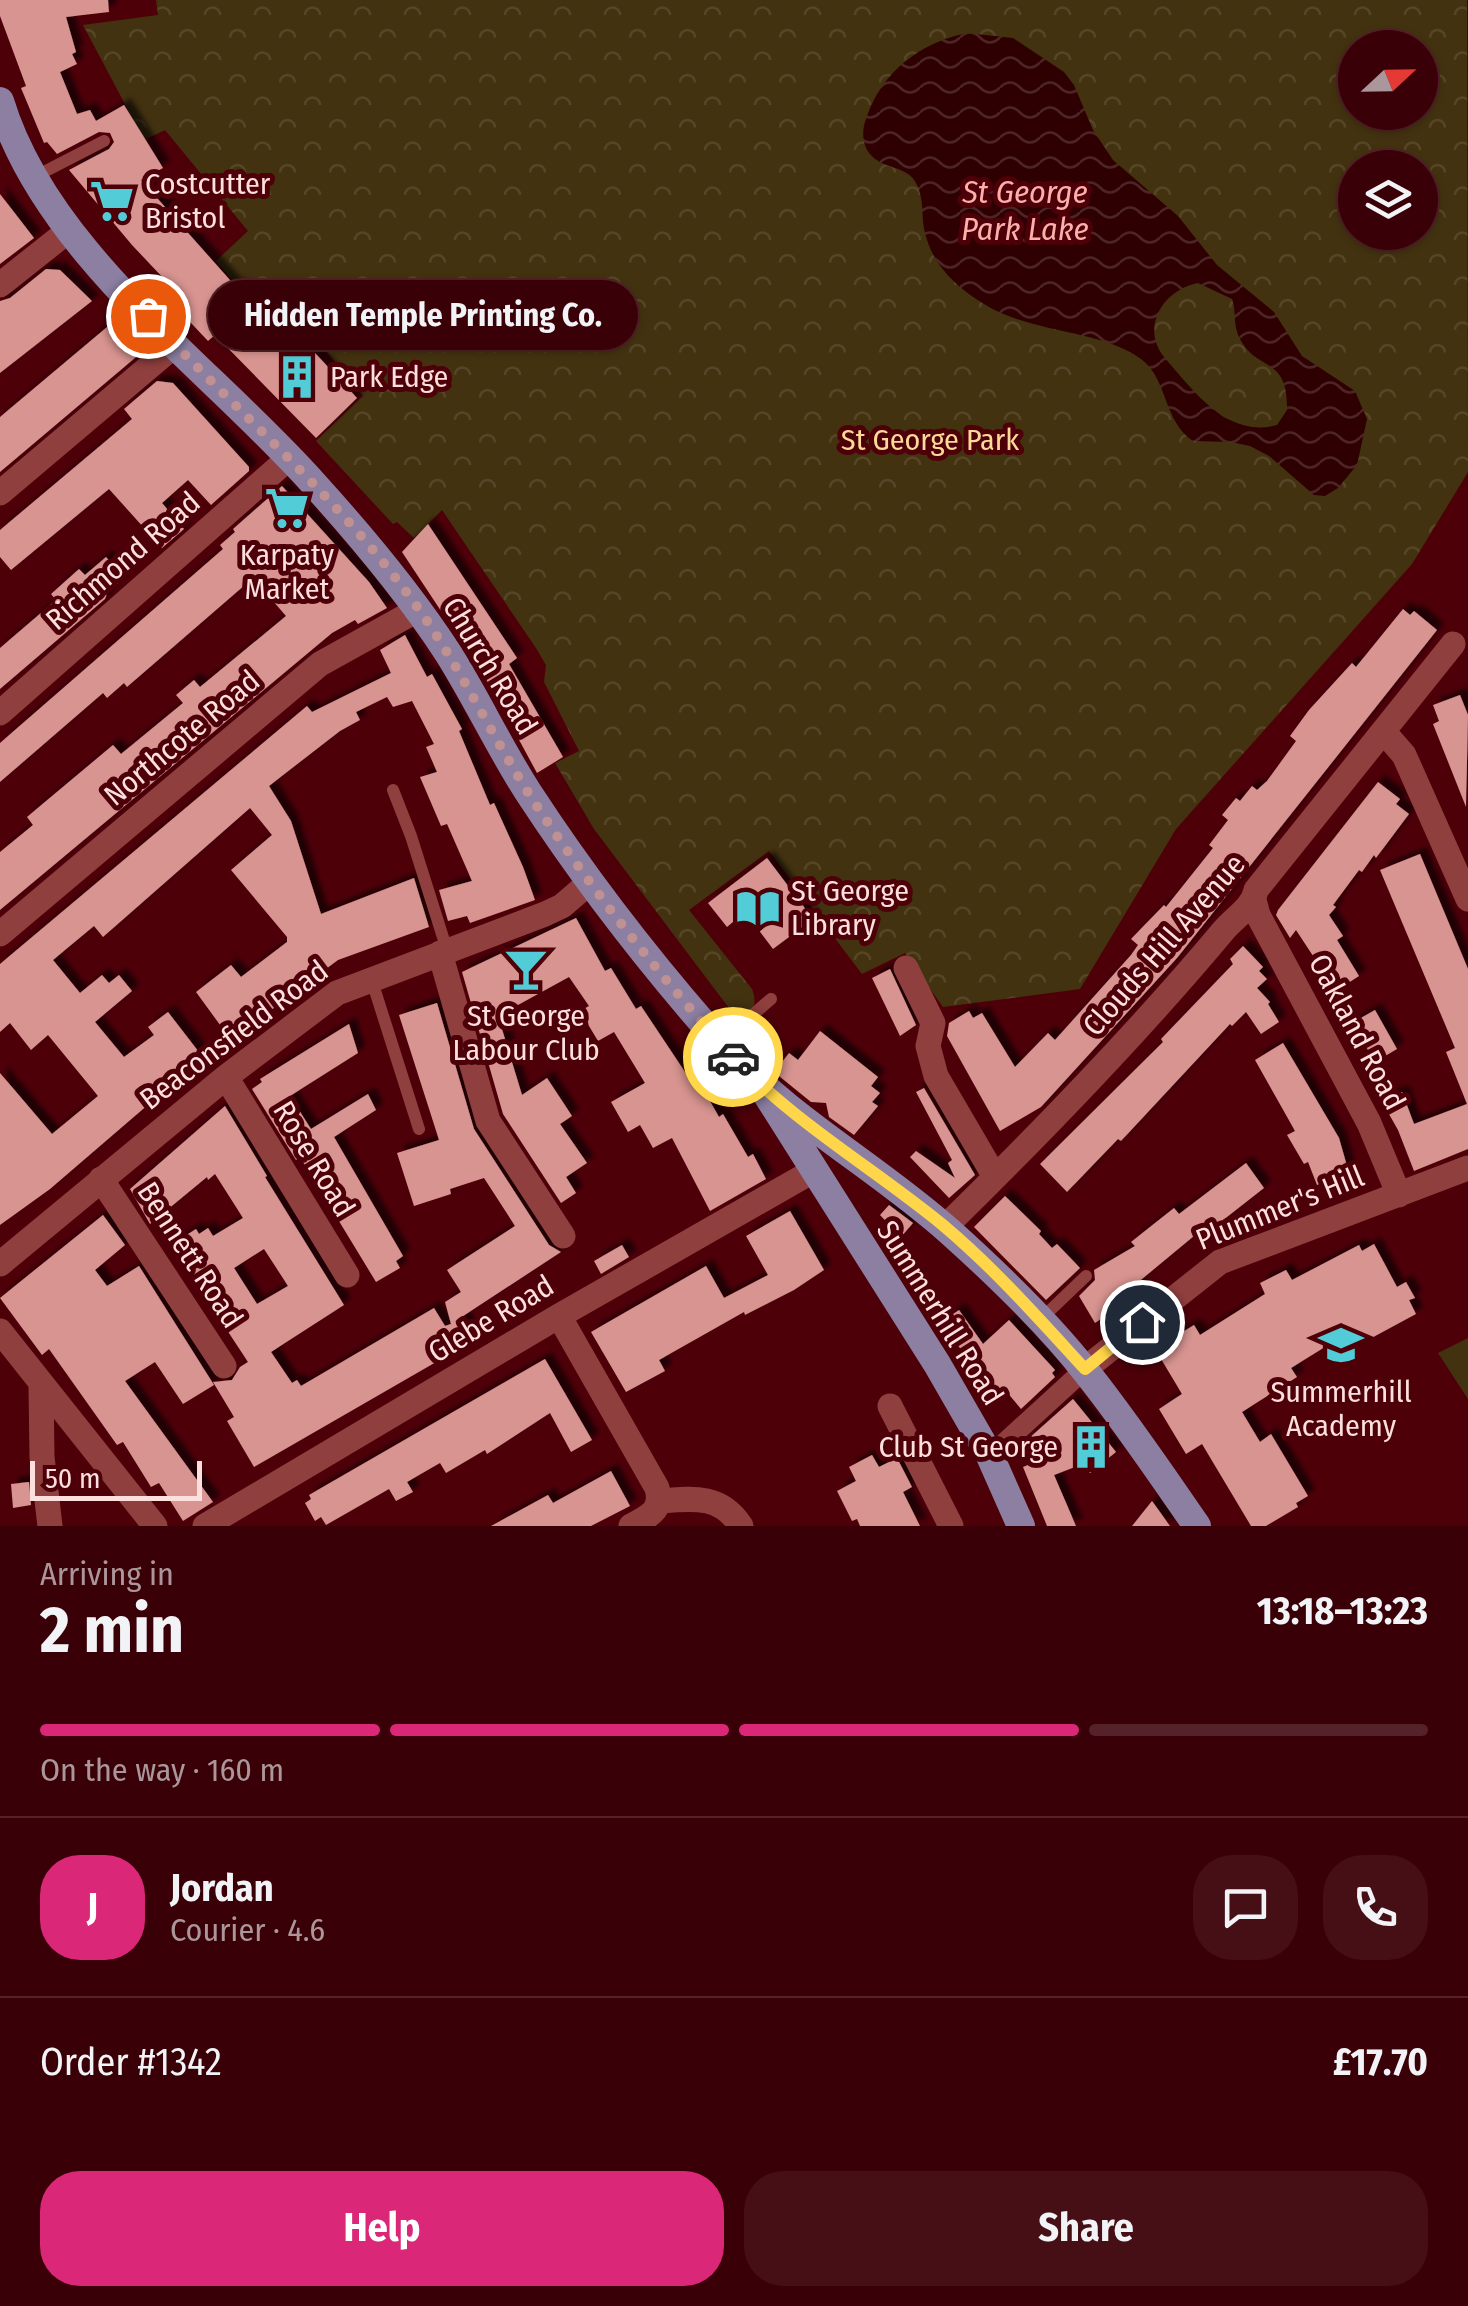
<!DOCTYPE html>
<meta charset="utf-8">
<style>
:root{--surface:#3a0007;--page:#450f15;--text:#f1f3f6;--muted:#ab979b;--line:#542228;--accent:#db2777}
body{margin:0;font-family:"Fira Sans Condensed",sans-serif;background:var(--page);color:var(--text);height:100vh;display:flex;flex-direction:column;font-size:38px;white-space:nowrap}
*{box-sizing:border-box;margin:0}
p{font-size:32px;color:var(--muted)}
.icon{flex:none;width:55px;height:55px;fill:none;stroke:currentColor;stroke-width:2;stroke-linecap:round;stroke-linejoin:round}
.map{position:relative;height:1526px;overflow:hidden}
.details{display:flex;flex-direction:column;background:var(--surface);flex:1}
.details>*{flex:none}
.needle{width:65px;rotate:68deg}
.buttons{position:absolute;left:1338px;top:30px;display:grid;gap:20px}
.buttons a{display:grid;place-items:center;width:100px;height:100px;border-radius:50%;background:var(--surface);box-shadow:0 2px 8px #0004,0 0 0 2px var(--line);font-size:50px}
.scale{position:absolute;left:30px;bottom:25px;width:172px;box-sizing:border-box;padding-left:10px;border:5px solid #fddfdd;border-top:0;font-size:28px;line-height:35px;white-space:nowrap;color:#fddfdd;-webkit-text-stroke:8px #4e0009;paint-order:stroke}
.pin{position:absolute;display:grid;place-items:center;width:85px;height:85px;color:#fff;margin:-42px;border:5px solid #fff;border-radius:50%;box-shadow:0 2px 10px #0007}
.courier{position:absolute;display:grid;place-items:center;width:100px;height:100px;margin:-50px;border:8px solid #ffd54a;border-radius:50%;background:#fff;color:#222;box-shadow:0 2px 12px #0007}
.bubble{position:absolute;height:70px;border-radius:35px;background:var(--surface);box-shadow:0 2px 8px #0004,0 0 0 2px var(--line);font-size:32px;font-weight:700;line-height:70px;text-align:center}
.overview em{font-style:normal;font-weight:700}
.overview div{display:flex;flex-direction:column-reverse}
.overview{display:flex;align-items:center;justify-content:space-between;height:170px;padding:0 40px}
h1{font-size:65px;font-weight:700;line-height:75px}
.bar{display:grid;grid-template-columns:repeat(4,1fr);gap:15px 10px;align-content:center;height:120px;padding:0 40px}
.bar i{height:12px;border-radius:8px;background:var(--line)}
.bar .selected{background:var(--accent)}
.bar p{grid-column:span 4}
.line{display:flex;align-items:center;gap:25px;padding:0 40px;border-top:2px solid var(--line)}
.line div{flex:1}
.round{display:grid;place-items:center;flex:none;width:105px;height:105px;border-radius:40px;background:var(--page)}
.primary-button{display:flex;gap:20px;margin-top:auto;padding:20px 40px}
.primary-button a{flex:1;height:115px;border-radius:40px;background:var(--accent);color:#fff;font-size:40px;font-weight:700;line-height:115px;text-align:center}
.primary-button a+a{background:var(--page);color:var(--text)}
.map>svg:first-child{display:block}
.grass{fill:#433210}
.park{fill:url(#park-crowns);fill-rule:evenodd}
.water{fill:url(#water-waves);fill-rule:evenodd}
.building{fill:#d89490;fill-rule:evenodd;filter:url(#shadow)}
.lines{fill:none;stroke-linecap:round;stroke-linejoin:round}
.service{stroke:#8f3f3e;stroke-width:12}
.pedestrian{stroke:#8f3f3e;stroke-width:20}
.minor{stroke:#8f3f3e;stroke-width:25}
.primary{stroke:#8c7fa2;stroke-width:28}
.done{stroke:#c09193;stroke-width:10;stroke-dasharray:0 18}
.route{stroke:#ffd54a;stroke-width:12}
.labels{text-anchor:middle;dominant-baseline:central;stroke-width:10;stroke-linejoin:round;paint-order:stroke}
.poi-label{font-size:30px;fill:#fddfdd;stroke:#4e0009;text-anchor:start}
.park-label{font-size:30px;fill:#fbd998;stroke:#4e0009}
.street-label{font-size:30px;fill:#fddfdd;stroke:#4e0009}
.water-label{font-size:32px;font-style:italic;fill:#fdb0ab;stroke:#4e0009}
</style>
<div class="map">
<svg width="1468" height="1526" viewBox="0 0 1468 1526">
<defs>
<pattern id="park-crowns" width="20" height="18" patternUnits="userSpaceOnUse" patternTransform="scale(2.5)"><rect width="20" height="18" fill="#433210"/><path d="M2 6a3 3 0 1 1 6 0M12 15a3 3 0 1 1 6 0" fill="none" stroke="#564627"/></pattern>
<pattern id="water-waves" width="16" height="10" patternUnits="userSpaceOnUse" patternTransform="scale(2.5)"><rect width="16" height="10" fill="#2e0001"/><path d="M0 5q4-4 8 0t8 0" fill="none" stroke="#4d2526"/></pattern>
<filter id="shadow"><feDropShadow dx="7" dy="-7" stdDeviation="2.5" flood-color="#0009"/></filter>
</defs>
<rect width="100%" height="100%" fill="#4e0009"/>
<path class="grass" d="M 1468,1338 L 1468,1399 L 1438,1353 Z"/>
<path class="park" d="M 156,0 L 1467,0 L 1468,472 L 1412,564 L 1176,829 L 1080,989 L 943,1007 L 905,953 L 862,974 L 769,851 L 689,910 L 752,989 C 758,1005 753,1016 735,1016 L 594,829 L 555,763 L 579,751 L 544,682 L 546,665 L 536,648 L 442,510 L 414,538 L 397,522 L 393,524 L 316,441 L 363,396 L 270,283 L 248,299 L 216,261 L 248,231 L 165,130 L 144,140 L 83,25 L 158,15 ZM 1355,48 L 1420,48 L 1420,112 L 1355,112 ZM 1355,168 L 1420,168 L 1420,232 L 1355,232 Z"/>
<path class="water" d="M 967,33 L 1013,38 L 1064,72 L 1074,85 L 1093,130 L 1113,160 L 1178,216 L 1217,265 L 1274,312 L 1302,356 L 1355,391 L 1367,419 L 1357,465 L 1338,488 L 1325,496 L 1314,495 L 1269,456 L 1250,446 L 1231,442 L 1193,441 C 1163,421 1168,379 1141,359 C 1100,329 1032,334 984,304 C 953,285 928,261 923,222 C 922,209 923,198 917,185 C 908,164 883,171 869,153 C 861,142 862,128 867,116 C 883,71 920,43 967,33 ZM 1198,283 L 1232,299 C 1237,312 1232,324 1240,339 C 1258,373 1288,355 1287,410 L 1277,425 C 1229,438 1197,395 1170,364 C 1165,358 1160,353 1157,345 C 1146,316 1170,288 1198,283 Z"/>
<path class="building" d="M 0,0 L 108,0 L 109,12 L 66,17 L 76,52 L 72,54 L 77,64 L 60,72 L 77,114 L 90,110 L 96,121 L 124,105 L 163,168 L 141,180 L 237,288 L 239,285 L 252,299 L 259,293 L 357,398 L 316,438 L 215,335 L 208,341 L 174,305 L 182,298 L 132,245 L 69,170 L 109,149 L 114,142 L 110,133 L 99,132 L 57,154 L 47,142 L 44,143 L 21,88 L 26,86 L 0,16 Z
M 0,194 L 34,238 L 0,264 Z
M 46,269 L 60,270 L 92,301 L 0,373 L 0,301 L 10,298 Z
M 113,322 L 142,352 L 0,472 L 0,417 Z
M 157,381 L 173,383 L 249,467 L 249,471 L 211,505 L 188,480 L 162,503 L 184,529 L 162,548 L 109,489 L 11,570 L 0,557 L 0,530 L 132,419 L 124,409 Z
M 282,486 L 369,582 L 387,608 L 358,624 L 355,620 L 332,633 L 0,910 L 0,852 L 33,825 L 27,817 L 113,745 L 121,754 L 183,703 L 176,695 L 194,680 L 200,687 L 286,616 L 253,578 L 127,687 L 124,683 L 107,698 L 103,693 L 0,782 L 0,743 L 223,549 L 220,545 L 235,532 L 233,529 Z
M 428,524 L 517,658 L 509,664 L 563,757 L 537,773 L 486,679 L 402,552 Z
M 106,557 L 124,578 L 108,591 L 105,599 L 0,689 L 0,648 L 56,600 L 51,594 L 79,569 L 85,575 Z
M 1403,609 L 1410,615 L 1414,611 L 1437,630 L 1177,958 L 1041,1107 L 1000,1131 L 947,1036 L 949,1023 L 969,1011 L 973,1018 L 982,1013 L 1015,1067 L 1048,1033 L 1055,1040 L 1131,955 L 1138,945 L 1131,939 L 1164,905 L 1166,907 L 1213,848 L 1209,845 L 1228,820 L 1222,815 L 1236,798 L 1240,801 L 1252,786 L 1257,790 L 1267,781 L 1296,741 L 1290,736 L 1309,710 L 1352,663 L 1356,667 Z
M 405,635 L 427,677 L 432,674 L 462,729 L 459,731 L 490,805 L 494,803 L 523,867 L 535,900 L 470,923 L 467,916 L 448,921 L 439,890 L 472,881 L 447,824 L 441,826 L 420,777 L 437,772 L 426,747 L 434,744 L 412,701 L 393,707 L 387,697 L 356,712 L 360,720 L 340,731 L 269,786 L 291,821 L 321,914 L 414,878 L 429,927 L 338,960 L 231,1040 L 196,992 L 231,965 L 241,977 L 287,942 L 287,937 L 231,870 L 272,835 L 250,808 L 103,937 L 94,926 L 53,960 L 80,993 L 102,975 L 109,983 L 119,975 L 132,991 L 95,1022 L 124,1057 L 154,1035 L 148,1027 L 168,1012 L 205,1060 L 157,1097 L 50,1189 L 0,1225 L 0,1073 L 52,1134 L 98,1096 L 48,1035 L 31,1050 L 10,1023 L 0,1032 L 0,964 L 307,706 L 312,712 L 391,673 L 380,650 Z
M 1460,695 L 1468,715 L 1466,807 L 1433,724 L 1439,721 L 1433,705 Z
M 1378,782 L 1400,799 L 1396,804 L 1409,814 L 1376,858 L 1374,855 L 1362,872 L 1359,870 L 1333,905 L 1336,907 L 1329,915 L 1343,936 L 1337,940 L 1359,976 L 1336,991 L 1296,930 L 1290,938 L 1276,915 L 1278,910 Z
M 1420,854 L 1468,969 L 1468,1149 L 1414,1171 L 1398,1130 L 1381,1100 L 1402,1092 L 1414,1124 L 1467,1104 L 1446,1052 L 1455,1048 L 1380,870 Z
M 767,858 L 813,919 L 773,949 L 745,912 L 727,927 L 708,903 Z
M 576,918 L 605,971 L 611,968 L 636,1009 L 641,1006 L 693,1084 L 698,1080 L 719,1117 L 723,1114 L 748,1157 L 753,1154 L 766,1179 L 710,1211 L 672,1138 L 653,1148 L 640,1125 L 628,1132 L 611,1102 L 645,1083 L 614,1032 L 598,1041 L 580,1011 L 589,1006 L 569,977 L 498,1016 L 522,1095 L 547,1078 L 572,1116 L 560,1124 L 587,1163 L 566,1177 L 576,1193 L 561,1203 L 503,1114 L 462,972 Z
M 1243,946 L 1263,967 L 1259,971 L 1267,979 L 1257,988 L 1270,1002 L 1268,1004 L 1279,1022 L 1261,1034 L 1246,1012 L 1232,1026 L 1230,1024 L 1121,1141 L 1118,1139 L 1067,1192 L 1040,1164 L 1163,1042 L 1161,1039 L 1233,964 L 1230,959 Z
M 890,969 L 916,1025 L 900,1036 L 872,978 Z
M 437,1003 L 474,1129 L 549,1245 L 561,1252 L 454,1322 L 463,1318 L 476,1339 L 254,1467 L 227,1421 L 234,1417 L 213,1382 L 232,1380 L 240,1367 L 248,1362 L 171,1245 L 196,1229 L 199,1234 L 208,1228 L 213,1236 L 243,1218 L 215,1174 L 208,1180 L 207,1177 L 150,1224 L 130,1189 L 225,1106 L 267,1176 L 265,1177 L 344,1305 L 271,1352 L 292,1383 L 297,1380 L 301,1386 L 434,1308 L 445,1326 L 451,1324 L 445,1302 L 461,1292 L 447,1270 L 515,1226 L 484,1178 L 450,1189 L 451,1194 L 414,1206 L 397,1153 L 439,1140 L 399,1015 ZM 264,1249 L 288,1286 L 257,1304 L 234,1268 Z
M 1375,1010 L 1397,1049 L 1375,1062 L 1352,1023 Z
M 349,1024 L 358,1053 L 290,1096 L 311,1129 L 368,1094 L 376,1110 L 334,1137 L 403,1256 L 396,1261 L 400,1268 L 376,1282 L 300,1157 L 296,1160 L 252,1089 L 262,1082 L 260,1079 Z
M 820,1031 L 878,1077 L 871,1086 L 880,1093 L 872,1102 L 878,1106 L 854,1135 L 829,1117 L 826,1103 L 811,1102 L 774,1072 L 789,1053 L 798,1060 Z
M 1283,1043 L 1339,1138 L 1349,1173 L 1317,1185 L 1308,1162 L 1304,1164 L 1287,1135 L 1295,1131 L 1255,1060 Z
M 924,1088 L 975,1175 L 949,1198 L 910,1157 L 916,1151 L 955,1178 L 948,1163 L 952,1160 L 916,1092 Z
M 1246,1163 L 1264,1188 L 1204,1235 L 1200,1231 L 1136,1284 L 1139,1289 L 1122,1299 L 1127,1309 L 1103,1323 L 1101,1319 L 1095,1323 L 1079,1296 L 1095,1280 L 1094,1270 L 1135,1246 L 1131,1242 L 1174,1208 L 1179,1214 Z
M 1005,1196 L 1041,1231 L 1039,1234 L 1052,1248 L 1057,1244 L 1080,1268 L 1046,1300 L 974,1227 Z
M 889,1205 L 913,1223 L 901,1237 L 880,1215 Z
M 790,1211 L 824,1270 L 794,1290 L 745,1315 L 744,1312 L 659,1360 L 665,1371 L 626,1392 L 591,1332 L 706,1266 L 724,1298 L 768,1275 L 746,1236 Z
M 103,1215 L 125,1245 L 95,1270 L 107,1286 L 139,1266 L 214,1385 L 183,1404 L 155,1362 L 125,1381 L 213,1502 L 183,1521 L 159,1483 L 151,1487 L 123,1442 L 117,1445 L 49,1349 L 42,1355 L 0,1298 Z
M 1374,1244 L 1397,1287 L 1406,1282 L 1415,1298 L 1409,1300 L 1416,1314 L 1353,1348 L 1350,1342 L 1329,1353 L 1325,1347 L 1291,1368 L 1297,1377 L 1242,1412 L 1260,1442 L 1271,1434 L 1308,1496 L 1296,1503 L 1298,1507 L 1266,1526 L 1251,1526 L 1202,1444 L 1186,1454 L 1159,1409 L 1182,1394 L 1155,1349 L 1194,1325 L 1200,1335 L 1265,1294 L 1260,1283 L 1286,1270 L 1292,1280 L 1359,1245 L 1362,1251 Z
M 622,1245 L 629,1257 L 601,1274 L 594,1261 Z
M 959,1310 L 983,1344 L 1009,1320 L 1055,1370 L 1052,1373 L 1055,1377 L 1021,1409 L 1006,1391 L 1002,1395 L 979,1372 L 940,1323 Z
M 545,1359 L 592,1440 L 571,1452 L 550,1413 L 487,1454 L 485,1450 L 446,1473 L 440,1463 L 407,1482 L 413,1492 L 396,1501 L 389,1489 L 326,1525 L 321,1517 L 315,1521 L 305,1503 L 311,1499 L 309,1495 Z
M 1073,1399 L 1116,1452 L 1090,1473 L 1083,1464 L 1054,1475 L 1076,1526 L 1047,1526 L 1023,1467 L 1042,1459 L 1027,1440 Z
M 872,1455 L 879,1467 L 897,1458 L 912,1487 L 903,1492 L 920,1526 L 860,1526 L 857,1519 L 852,1521 L 837,1491 L 856,1481 L 849,1467 Z
M 611,1471 L 630,1506 L 591,1526 L 491,1526 L 548,1495 L 553,1503 Z
M 29,1482 L 31,1505 L 13,1508 L 11,1484 Z
M 1152,1501 L 1170,1526 L 1132,1526 Z"/>
<g class="lines">
<path class="service" d="M 36,176 L 104,141
M 393,790 L 411,836 L 447,950
M 371,978 L 419,1129
M 720,1043 L 771,999
M 1041,1319 L 1086,1276"/>
<path class="pedestrian" d="M 990,1456 L 1085,1369"/>
<path class="minor" d="M 0,285 L 68,231
M 0,493 L 175,345
M 0,713 L 289,458
M 1384,732 L 1404,755 L 1468,899
M 1254,900 L 1258,915 L 1369,1123 L 1399,1195
M 0,934 L 320,664 L 419,609
M 440,953 L 488,1121 L 563,1236
M 906,968 L 933,1023 L 928,1046 L 936,1076 L 995,1177
M 226,1077 L 347,1275
M 101,1179 L 224,1366
M 945,1227 C 1041,1133 1137,1034 1224,930 C 1235,917 1253,907 1256,890 L 1453,644
M 0,1264 L 226,1077 L 337,993 L 545,914 L 562,906 L 590,882
M 559,1316 L 657,1488 C 663,1511 649,1516 631,1526
M 0,1331 L 155,1526
M 1085,1369 L 1220,1262 L 1468,1168
M 41,1386 L 42,1457 L 50,1526
M 890,1406 L 951,1526
M 661,1501 C 694,1498 721,1495 741,1526
M 205,1526 L 559,1316 L 813,1171"/>
<path class="primary" d="M 0,101 C 46,254 211,368 314,484 C 362,537 409,593 448,653 C 477,699 499,747 528,792 C 586,881 653,967 723,1046 C 788,1119 876,1166 949,1231 C 997,1274 1047,1322 1087,1373 C 1126,1422 1161,1474 1197,1526
M 767,1095 L 937,1364 L 990,1456 L 1021,1526"/>
</g>
<g class="lines">
<path class="done" d="M 148,316 C 239,414 343,501 420,611 C 461,669 491,734 529,794 C 587,884 661,978 733,1057"/>
<path class="route" d="M 733,1057 C 794,1123 875,1169 944,1226 C 995,1269 1040,1320 1085,1369 L 1142,1322"/>
</g>
<defs>
<g id="supermarket-bare" transform="scale(3.45)"><path d="M-6-5.5h2.5l.6 2H6L4.5 2H-2.5L-4.4-4H-6ZM-1.5 3.2a1.3 1.3 0 1 0 .1 0ZM3 3.2a1.3 1.3 0 1 0 .1 0Z" fill="#52ccd6" stroke="#4e0009" stroke-width="2.5" paint-order="stroke"/></g>
<g id="building-bare" transform="scale(3.45)"><path d="M-4-6H4V6H1V3H-1V6H-4ZM-2.5-4.3h1.7v1.8h-1.7ZM.8-4.3h1.7v1.8H.8ZM-2.5-1h1.7V.8h-1.7ZM.8-1h1.7V.8H.8Z" fill="#52ccd6" stroke="#4e0009" stroke-width="2.5" paint-order="stroke"/></g>
<g id="library-bare" transform="scale(3.45)"><path d="M-6-4Q-3-5.5-.7-3.5V5Q-3 3-6 4ZM6-4Q3-5.5 .7-3.5V5Q3 3 6 4Z" fill="#52ccd6" stroke="#4e0009" stroke-width="2.5" paint-order="stroke"/></g>
<g id="bar-bare" transform="scale(3.45)"><path d="M-6-5H6L.8 .8V4.5H3.5V6h-7V4.5H-.8V.8Z" fill="#52ccd6" stroke="#4e0009" stroke-width="2.5" paint-order="stroke"/></g>
<g id="school-bare" transform="scale(3.45)"><path d="M0-5L7-2L0 1L-7-2ZM-4 1L0 2.5L4 1V4Q0 6-4 4Z" fill="#52ccd6" stroke="#4e0009" stroke-width="2.5" paint-order="stroke"/></g>
</defs>
<g fill-rule="evenodd">
<use href="#supermarket-bare" x="112" y="201"/>
<use href="#building-bare" x="297" y="377"/>
<use href="#supermarket-bare" x="287" y="508"/>
<use href="#library-bare" x="758" y="908"/>
<use href="#bar-bare" x="526" y="969"/>
<use href="#school-bare" x="1341" y="1345"/>
<use href="#building-bare" x="1091" y="1447"/>
</g>
<g class="labels">
<g class="poi-label">
<text x="145" y="184">Costcutter<tspan x="145" dy="34">Bristol</tspan></text>
<text x="330" y="377">Park Edge</text>
<text x="287" y="555" text-anchor="middle">Karpaty<tspan x="287" dy="34">Market</tspan></text>
<text x="791" y="891">St George<tspan x="791" dy="34">Library</tspan></text>
<text x="526" y="1016" text-anchor="middle">St George<tspan x="526" dy="34">Labour Club</tspan></text>
<text x="1341" y="1392" text-anchor="middle">Summerhill<tspan x="1341" dy="34">Academy</tspan></text>
<text x="1058" y="1447" text-anchor="end">Club St George</text>
</g>
<g class="park-label">
<text x="930" y="440">St George Park</text>
</g>
<g class="street-label">
<text transform="translate(123 561) rotate(-41)">Richmond Road</text>
<text transform="translate(490 666) rotate(59)">Church Road</text>
<text transform="translate(182 738) rotate(-40)">Northcote Road</text>
<text transform="translate(1164 945) rotate(-49)">Clouds Hill Avenue</text>
<text transform="translate(1357 1032) rotate(62)">Oakland Road</text>
<text transform="translate(234 1035) rotate(-37)">Beaconsfield Road</text>
<text transform="translate(314 1159) rotate(59)">Rose Road</text>
<text transform="translate(1280 1208) rotate(-22)">Plummer's Hill</text>
<text transform="translate(190 1255) rotate(57)">Bennett Road</text>
<text transform="translate(940 1313) rotate(58)">Summerhill Road</text>
<text transform="translate(491 1319) rotate(-31)">Glebe Road</text>
</g>
<g class="water-label">
<text x="1025" y="192">St George<tspan x="1025" dy="37">Park Lake</tspan></text>
</g>
</g>
</svg>
<div class="buttons">
<a><svg class="needle" viewBox="-14 -14 28 28"><path d="M0-13l5 13h-10z" fill="#e53935"/><path d="M0 13l5-13h-10z" fill="#ab979b"/></svg></a>
<a><svg class="icon" aria-label="layers" viewBox="0 0 24 24"><path d="M12 4l9 5-9 5-9-5zM3 14l9 5 9-5"/></svg></a>
</div>
<div class="scale">50 m</div>
<div class="pin" style="left:148px;top:316px;background:#ea580c"><svg class="icon" aria-label="bag" viewBox="0 0 24 24"><path d="M5 8h14l-1 12H6zM9 8a3 3 0 0 1 6 0"/></svg></div>
<div class="pin" style="left:1142px;top:1322px;background:#1f2937"><svg class="icon" aria-label="home" viewBox="0 0 24 24"><path d="M3 11l9-7 9 7M6 9v11h12V9"/></svg></div>
<div class="courier" style="left:733px;top:1057px"><svg class="icon" aria-label="car" viewBox="0 0 24 24"><path d="M5 17H2v-5l4-1 3-4h7l3 4 3 1v5h-3M9 17h6M6 11h13"/><circle cx="7" cy="17" r="2"/><circle cx="17" cy="17" r="2"/></svg></div>
<div class="bubble" style="left:208px;top:280px;width:430px">Hidden Temple Printing Co.</div>
</div>
<section class="details">
<div class="overview"><div><h1>2 min</h1><p>Arriving in</p></div><em>13:18–13:23</em></div>
<div class="bar"><i class="selected"></i><i class="selected"></i><i class="selected"></i><i></i><p>On the way · 160 m</p></div>
<div class="line" style="height:180px"><b class="round" style="background:var(--accent);color:#fff">J</b><div><b>Jordan</b><p>Courier · 4.6</p></div><a class="round"><svg class="icon" aria-label="chat" viewBox="0 0 24 24"><path d="M4 5h16v11H9l-5 4z"/></svg></a><a class="round"><svg class="icon" aria-label="phone" viewBox="0 0 24 24"><path d="M5 4h4l2 5-3 2q2 4 5 5l2-3 5 2v4C11 20 4 13 5 4z"/></svg></a></div>
<div class="line" style="height:130px"><div>Order #1342</div><b>£17.70</b></div>
<div class="primary-button"><a>Help</a><a>Share</a></div>
</section>
